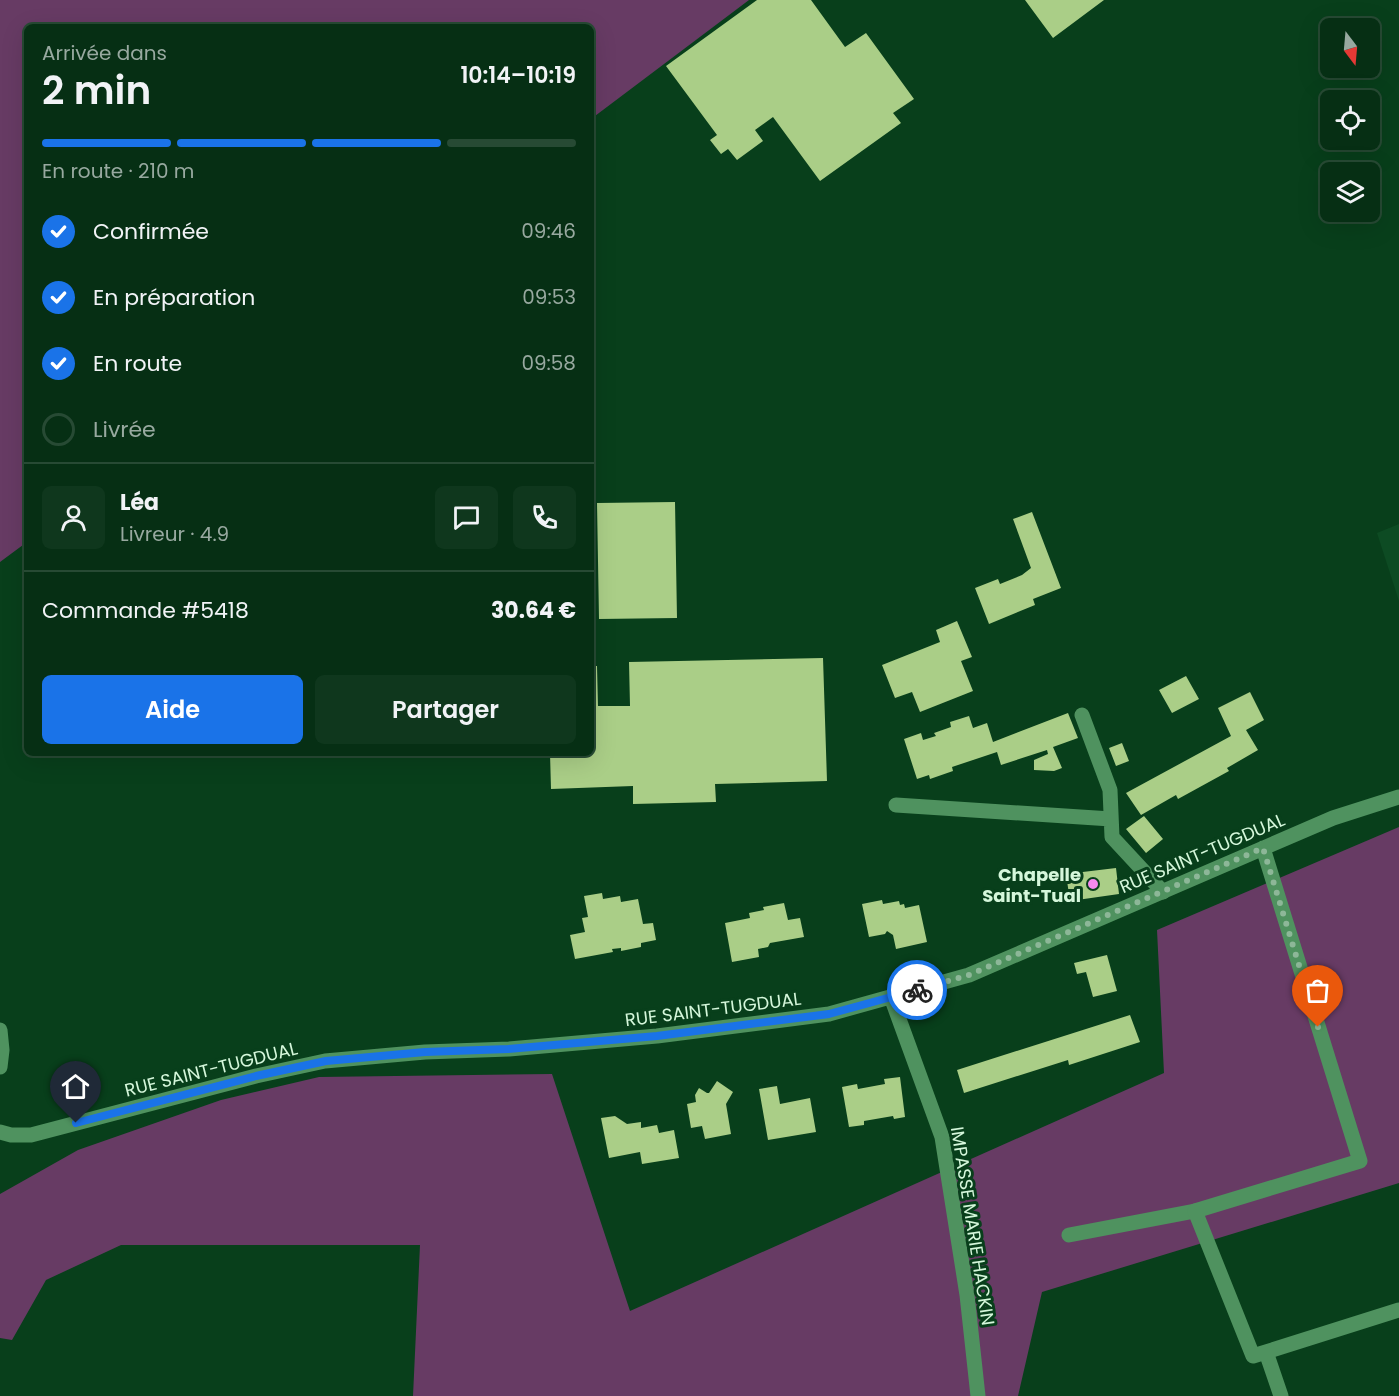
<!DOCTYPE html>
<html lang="fr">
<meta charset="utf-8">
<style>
:root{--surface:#062f14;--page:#0f371d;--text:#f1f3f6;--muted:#98a9a0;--line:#274a34;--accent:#1a73e8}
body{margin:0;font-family:Poppins,sans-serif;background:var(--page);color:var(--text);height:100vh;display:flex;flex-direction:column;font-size:22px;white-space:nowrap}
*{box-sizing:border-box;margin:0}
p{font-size:20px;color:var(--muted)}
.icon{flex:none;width:33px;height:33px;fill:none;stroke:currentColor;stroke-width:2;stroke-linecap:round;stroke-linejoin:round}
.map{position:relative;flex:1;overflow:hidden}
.details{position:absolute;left:24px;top:24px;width:570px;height:732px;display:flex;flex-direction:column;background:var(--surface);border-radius:9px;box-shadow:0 6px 24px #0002,0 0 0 2px var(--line)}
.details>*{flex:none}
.needle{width:39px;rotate:164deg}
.tools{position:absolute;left:1320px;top:18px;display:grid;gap:12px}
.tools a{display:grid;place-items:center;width:60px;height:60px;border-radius:9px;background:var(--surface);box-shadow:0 6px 24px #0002,0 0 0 2px var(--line);font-size:30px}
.pin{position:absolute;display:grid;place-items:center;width:51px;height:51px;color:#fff;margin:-62px -26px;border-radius:50% 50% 50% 0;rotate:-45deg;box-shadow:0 0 6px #0007}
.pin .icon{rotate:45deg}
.courier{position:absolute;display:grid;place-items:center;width:60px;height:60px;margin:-30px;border:4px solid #1a73e8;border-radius:50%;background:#fff;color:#222;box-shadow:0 2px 8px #0007}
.overview em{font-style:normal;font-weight:600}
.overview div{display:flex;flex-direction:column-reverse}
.overview{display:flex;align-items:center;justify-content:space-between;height:102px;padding:0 18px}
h1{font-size:39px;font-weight:600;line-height:45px}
.bar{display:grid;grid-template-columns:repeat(4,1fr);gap:9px 6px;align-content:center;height:72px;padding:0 18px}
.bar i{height:8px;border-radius:4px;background:var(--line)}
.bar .on{background:var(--accent)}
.bar p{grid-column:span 4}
.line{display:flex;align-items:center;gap:15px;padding:0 18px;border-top:2px solid var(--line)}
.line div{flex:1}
.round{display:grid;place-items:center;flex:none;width:63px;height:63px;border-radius:9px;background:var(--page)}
ol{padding:0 18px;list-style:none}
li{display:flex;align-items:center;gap:18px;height:66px}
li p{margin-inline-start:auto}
li .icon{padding:6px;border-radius:50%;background:var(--accent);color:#fff;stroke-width:4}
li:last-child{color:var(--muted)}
li i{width:33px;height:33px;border:3px solid var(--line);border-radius:50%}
.action{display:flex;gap:12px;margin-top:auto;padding:12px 18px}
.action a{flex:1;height:69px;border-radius:9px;background:var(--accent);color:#fff;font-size:24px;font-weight:600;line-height:69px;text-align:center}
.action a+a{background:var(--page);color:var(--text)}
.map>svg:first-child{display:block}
.built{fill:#0d4b23}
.green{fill:#673b64}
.building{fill:#aace87}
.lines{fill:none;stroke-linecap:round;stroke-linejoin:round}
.service{stroke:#4f925f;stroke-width:15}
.minor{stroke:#4f925f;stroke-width:15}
.tertiary{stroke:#4f925f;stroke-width:15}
.done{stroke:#8db798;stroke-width:6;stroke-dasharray:0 10.8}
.route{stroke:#1a73e8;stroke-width:8}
.poi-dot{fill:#f689ed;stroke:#083f1b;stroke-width:2}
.labels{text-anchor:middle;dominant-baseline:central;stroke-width:6;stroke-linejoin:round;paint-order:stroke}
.street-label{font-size:18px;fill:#d5f7db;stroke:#083f1b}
.poi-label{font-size:18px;font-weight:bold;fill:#d5f7db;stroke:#083f1b;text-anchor:end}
</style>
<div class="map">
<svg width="1399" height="1396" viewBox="0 0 1399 1396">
<rect width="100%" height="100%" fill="#083f1b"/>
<path class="built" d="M 1399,524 L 1399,601 L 1377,533 Z"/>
<path class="green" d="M 0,0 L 749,0 L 591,119 L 591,27 L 27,27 L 27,542 L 0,562 Z
M 1399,827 L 1399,1183 L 1042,1292 L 1018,1396 L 413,1396 L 420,1245 L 121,1245 L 46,1280 L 12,1340 L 0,1338 L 0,1194 L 78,1150 L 221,1100 L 319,1077 L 552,1074 L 630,1311 L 1164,1073 L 1157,930 Z"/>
<path class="building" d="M 757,0 L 811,0 L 845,47 L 866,33 L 914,99 L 893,113 L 901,123 L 820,181 L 773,117 L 755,130 L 763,141 L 737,160 L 728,149 L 721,154 L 710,140 L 717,135 L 666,66 Z
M 1025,0 L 1104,0 L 1053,38 Z
M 675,502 L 677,618 L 599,619 L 597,503 Z
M 1032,512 L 1061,588 L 1033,599 L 1035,605 L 989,624 L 975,588 L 998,579 L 1000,584 L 1022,575 L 1031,568 L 1013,519 Z
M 957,621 L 972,657 L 961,661 L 973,691 L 920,712 L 912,692 L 895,698 L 882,665 L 940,642 L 936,630 Z
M 823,658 L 827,781 L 715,784 L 716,802 L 633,804 L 633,786 L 551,789 L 550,753 L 591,753 L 591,666 L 597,666 L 598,706 L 630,706 L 629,662 Z
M 1186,676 L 1199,699 L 1172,713 L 1159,690 Z
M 1250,692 L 1264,720 L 1246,730 L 1258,750 L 1227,768 L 1229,771 L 1178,799 L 1176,795 L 1141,815 L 1126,793 L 1231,736 L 1218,708 Z
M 1068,713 L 1078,738 L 1053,747 L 1062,768 L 1054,771 L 1034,770 L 1034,760 L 1048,754 L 1047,750 L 1001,765 L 997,752 L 952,767 L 953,771 L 930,779 L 929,775 L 917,779 L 904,739 L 921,733 L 923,740 L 936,736 L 934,733 L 951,727 L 950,722 L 969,716 L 973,728 L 987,723 L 993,742 Z
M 1122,743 L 1129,761 L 1116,766 L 1109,748 Z
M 1144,816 L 1163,839 L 1146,853 L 1126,829 Z
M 1116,868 L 1119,894 L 1070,901 L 1066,874 Z
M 602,893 L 603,899 L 620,896 L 621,902 L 638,899 L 643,924 L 653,923 L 656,940 L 641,943 L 641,947 L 621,951 L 621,948 L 612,949 L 613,952 L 575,959 L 570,935 L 585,932 L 582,918 L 588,917 L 584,896 Z
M 882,900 L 883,904 L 899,901 L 900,905 L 904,904 L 905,908 L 919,905 L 927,942 L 896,949 L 893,935 L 887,931 L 885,934 L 869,937 L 862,904 Z
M 784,903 L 788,920 L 800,918 L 804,937 L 770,943 L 768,947 L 758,949 L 759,957 L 732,962 L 725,923 L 750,918 L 749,913 L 764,910 L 763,907 Z
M 1107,955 L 1117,991 L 1093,997 L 1086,972 L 1077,974 L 1074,963 Z
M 1130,1015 L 1140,1042 L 1069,1065 L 1068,1060 L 964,1093 L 957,1070 Z
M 900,1077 L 905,1117 L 894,1119 L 893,1116 L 864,1121 L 864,1125 L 849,1127 L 842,1087 L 857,1084 L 858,1089 L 885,1084 L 884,1079 Z
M 717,1081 L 733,1092 L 726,1104 L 731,1134 L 705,1139 L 702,1126 L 691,1128 L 687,1104 L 696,1102 L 695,1095 L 699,1088 L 707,1093 L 709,1093 Z
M 777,1086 L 780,1104 L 810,1098 L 816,1132 L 768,1140 L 759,1089 Z
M 615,1116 L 627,1124 L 641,1122 L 641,1128 L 657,1125 L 659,1133 L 674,1130 L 679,1158 L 642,1164 L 640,1152 L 609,1158 L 601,1118 Z"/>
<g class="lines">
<path class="service" d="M 1082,715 L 1110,790 L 1112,837 L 1163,892
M 896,805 L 1111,819
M 1069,1235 L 1195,1211"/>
<path class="minor" d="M 1263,848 L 1360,1161 L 1195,1211 L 1253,1356 L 1399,1310
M 891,997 L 942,1137 L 967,1295 L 978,1396
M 0,1132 L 11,1135 L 31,1135 L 256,1076 L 325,1061 L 425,1052 L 509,1049 L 657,1036 L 829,1014 L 969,975 L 1333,818 L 1399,797
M 1266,1352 L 1281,1396"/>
<path class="tertiary" d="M 0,1030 L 2,1050 L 0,1067"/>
</g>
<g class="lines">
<path class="done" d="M 917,990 L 969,975 L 1263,848 L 1318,1027"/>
<path class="route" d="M 76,1123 L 256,1076 L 326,1061 L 425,1052 L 508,1049 L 657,1036 L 829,1014 L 917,990"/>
</g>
<circle class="poi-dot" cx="1093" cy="884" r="6"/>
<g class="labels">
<g class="street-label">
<text transform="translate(1202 853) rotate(-23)">RUE SAINT-TUGDUAL</text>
<text transform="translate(713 1009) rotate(-7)">RUE SAINT-TUGDUAL</text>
<text transform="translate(211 1069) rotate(-14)">RUE SAINT-TUGDUAL</text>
<text transform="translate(973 1226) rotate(81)">IMPASSE MARIE HACKIN</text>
</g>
<g class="poi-label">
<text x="1081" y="874">Chapelle<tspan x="1081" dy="21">Saint-Tual</tspan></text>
</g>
</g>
</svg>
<div class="tools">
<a><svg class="needle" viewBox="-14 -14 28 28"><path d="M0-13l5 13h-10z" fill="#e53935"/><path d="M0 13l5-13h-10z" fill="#98a9a0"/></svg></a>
<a><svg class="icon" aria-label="locate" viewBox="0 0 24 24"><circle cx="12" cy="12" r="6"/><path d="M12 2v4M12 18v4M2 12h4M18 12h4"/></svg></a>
<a><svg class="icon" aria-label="layers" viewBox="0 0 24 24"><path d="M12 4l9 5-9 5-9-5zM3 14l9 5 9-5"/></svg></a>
</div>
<div class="pin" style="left:1318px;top:1027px;background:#ea580c"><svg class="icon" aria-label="bag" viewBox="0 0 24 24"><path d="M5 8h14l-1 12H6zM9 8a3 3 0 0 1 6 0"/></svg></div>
<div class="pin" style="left:76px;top:1123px;background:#1f2937"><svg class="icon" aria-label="home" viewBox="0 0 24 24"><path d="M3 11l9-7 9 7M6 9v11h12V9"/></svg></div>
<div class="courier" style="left:917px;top:990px"><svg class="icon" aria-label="bike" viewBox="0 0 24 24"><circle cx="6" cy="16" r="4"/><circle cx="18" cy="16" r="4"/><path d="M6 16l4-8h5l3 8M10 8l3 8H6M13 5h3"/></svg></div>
<section class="details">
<div class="overview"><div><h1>2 min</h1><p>Arrivée dans</p></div><em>10:14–10:19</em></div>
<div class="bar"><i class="on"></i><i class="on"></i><i class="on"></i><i></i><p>En route · 210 m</p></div>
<ol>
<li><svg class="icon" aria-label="check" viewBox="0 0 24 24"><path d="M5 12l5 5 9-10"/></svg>Confirmée<p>09:46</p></li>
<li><svg class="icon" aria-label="check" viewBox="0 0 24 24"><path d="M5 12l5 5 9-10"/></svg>En préparation<p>09:53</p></li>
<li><svg class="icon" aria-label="check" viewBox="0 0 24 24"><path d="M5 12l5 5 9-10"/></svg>En route<p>09:58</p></li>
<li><i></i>Livrée</li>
</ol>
<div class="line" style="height:108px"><a class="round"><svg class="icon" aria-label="person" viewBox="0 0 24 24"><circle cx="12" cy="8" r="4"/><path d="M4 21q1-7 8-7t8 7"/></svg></a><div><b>Léa</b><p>Livreur · 4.9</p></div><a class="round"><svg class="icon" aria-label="chat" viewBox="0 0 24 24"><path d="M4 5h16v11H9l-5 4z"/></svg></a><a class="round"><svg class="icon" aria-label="phone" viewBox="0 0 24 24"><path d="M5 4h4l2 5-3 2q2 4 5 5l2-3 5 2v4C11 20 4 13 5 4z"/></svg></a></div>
<div class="line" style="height:78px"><div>Commande #5418</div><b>30.64 €</b></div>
<div class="action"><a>Aide</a><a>Partager</a></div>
</section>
</div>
